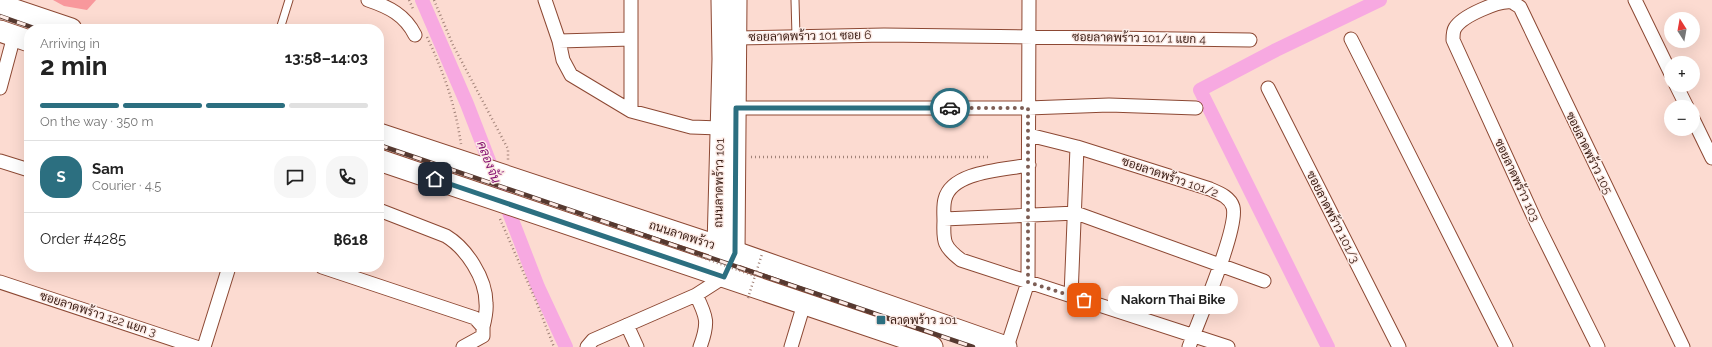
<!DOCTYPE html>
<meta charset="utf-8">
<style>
:root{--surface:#fff;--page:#f6f6f6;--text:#222;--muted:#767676;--line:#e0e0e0;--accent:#2c6f80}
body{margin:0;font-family:Raleway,Sarabun,sans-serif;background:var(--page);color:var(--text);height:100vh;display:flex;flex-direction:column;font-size:15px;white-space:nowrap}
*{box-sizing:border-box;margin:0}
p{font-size:13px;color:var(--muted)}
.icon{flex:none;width:22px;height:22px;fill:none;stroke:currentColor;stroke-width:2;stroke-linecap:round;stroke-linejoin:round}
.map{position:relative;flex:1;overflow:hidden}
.details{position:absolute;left:24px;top:24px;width:360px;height:248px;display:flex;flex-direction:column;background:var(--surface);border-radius:16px;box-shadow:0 4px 16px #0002}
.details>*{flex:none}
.needle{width:26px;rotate:349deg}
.fabs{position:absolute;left:1664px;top:12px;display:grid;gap:8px}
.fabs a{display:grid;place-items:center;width:36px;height:36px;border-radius:50%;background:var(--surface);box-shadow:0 4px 16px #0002;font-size:20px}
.pin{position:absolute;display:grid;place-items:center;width:34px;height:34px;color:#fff;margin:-17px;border-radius:8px;box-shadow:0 2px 6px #0006}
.courier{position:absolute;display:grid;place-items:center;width:40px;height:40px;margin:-20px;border:3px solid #2c6f80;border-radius:50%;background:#fff;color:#222;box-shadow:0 1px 5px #0007}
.bubble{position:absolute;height:28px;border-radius:14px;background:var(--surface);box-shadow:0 4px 16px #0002;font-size:13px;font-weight:700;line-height:28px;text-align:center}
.overview em{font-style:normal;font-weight:700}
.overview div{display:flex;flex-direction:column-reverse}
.overview{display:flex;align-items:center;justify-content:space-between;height:68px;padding:0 16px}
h1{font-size:26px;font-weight:700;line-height:30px}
.bar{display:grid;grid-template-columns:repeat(4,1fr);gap:6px 4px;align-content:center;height:48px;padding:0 16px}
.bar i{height:5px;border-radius:3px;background:var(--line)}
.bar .current{background:var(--accent)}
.bar p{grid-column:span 4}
.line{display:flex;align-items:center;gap:10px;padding:0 16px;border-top:1px solid var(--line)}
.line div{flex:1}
.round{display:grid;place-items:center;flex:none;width:42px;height:42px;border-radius:16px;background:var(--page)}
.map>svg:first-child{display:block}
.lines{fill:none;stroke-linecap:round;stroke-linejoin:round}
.canal{stroke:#f7a9e1;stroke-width:14}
.building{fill:#f8989c}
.lane-casing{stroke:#8c4833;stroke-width:9}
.street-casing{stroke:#8c4833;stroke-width:15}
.secondary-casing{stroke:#8c4833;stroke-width:21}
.primary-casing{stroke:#8c4833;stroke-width:23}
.path{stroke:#a18278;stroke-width:2.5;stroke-dasharray:1 3;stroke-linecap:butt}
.lane{stroke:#fff;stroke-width:7}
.street{stroke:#fff;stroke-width:13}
.secondary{stroke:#fff;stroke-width:19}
.primary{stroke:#fff;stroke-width:21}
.rail-casing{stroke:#563930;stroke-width:4.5}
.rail{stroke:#fdece7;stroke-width:3;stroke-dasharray:9;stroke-linecap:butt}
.path-bridge{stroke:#a18278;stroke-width:2.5;stroke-dasharray:1 3;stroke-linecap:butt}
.done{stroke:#7d5e55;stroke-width:4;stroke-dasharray:0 7.2}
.route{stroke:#2c6f80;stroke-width:5}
.poi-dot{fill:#2c6f80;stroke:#fdece7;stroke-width:1.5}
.labels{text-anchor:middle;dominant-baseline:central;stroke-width:3;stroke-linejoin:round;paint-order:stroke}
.street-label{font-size:12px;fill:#381b12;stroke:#fdece7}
.poi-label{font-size:12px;fill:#381b12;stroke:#fdece7;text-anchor:start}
.water-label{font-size:13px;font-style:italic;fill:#881773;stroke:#fdece7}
</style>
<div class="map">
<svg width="1712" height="347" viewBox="0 0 1712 347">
<rect width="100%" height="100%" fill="#fcdbd1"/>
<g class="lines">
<path class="canal" d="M 422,0 L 467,104 L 538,287 L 566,347
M 1328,347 L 1200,90 L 1276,50 L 1380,0"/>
</g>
<path class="building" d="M 53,0 L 96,0 L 87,10 L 64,6 Z"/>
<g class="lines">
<g class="lane-casing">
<path id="lane" d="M 795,0 L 796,36
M 280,29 L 289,0"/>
</g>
<g class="street-casing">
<path id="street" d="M 368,0 C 389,7 405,15 415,35
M 545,0 L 559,41 L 563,60 L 571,75 L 631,111 L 691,127 L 720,128
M 631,0 L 631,111
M 1635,0 L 1671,74
M 737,38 L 884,35 L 1250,40
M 1351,39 L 1506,347
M 559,41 L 631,39
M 1676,85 L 1687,107
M 0,88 L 14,36
M 1268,88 L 1399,347
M 736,108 L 1028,108 L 1109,105 L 1196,108
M 1693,119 L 1712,158
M 1029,135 L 1077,147 L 1210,189 C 1219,193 1230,197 1233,207 C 1239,228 1198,321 1189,347
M 0,161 L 29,170
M 1029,165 C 1004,170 952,171 945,199 C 943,206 944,214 944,221 C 943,242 944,247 961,260 L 1228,347
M 379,210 L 446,236 C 466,248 486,278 486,303 C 487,311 485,319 483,327
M 944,219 L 1076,213 L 1264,281
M 322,267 L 475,318 L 483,327 L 483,336 L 463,347
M 0,282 L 196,347
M 696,295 C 707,317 709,323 700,347
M 1071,296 L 1077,147
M 627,325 L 637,347
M 204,347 L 229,267
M 587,347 L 593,340 L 696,295 L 724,277
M 791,347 L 804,304
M 1007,347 L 1028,282 L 1029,0
M 1598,347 L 1536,222 L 1453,40 C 1453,37 1453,31 1455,28 C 1462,16 1499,0 1512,2 C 1514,3 1518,6 1520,7 L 1683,347"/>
</g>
<g class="secondary-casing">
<path id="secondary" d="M 720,260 L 717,246 L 722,59 L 721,0
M 724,277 L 735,253 L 737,0"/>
</g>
<g class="primary-casing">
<path id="primary" d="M 0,5 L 71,29
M 0,31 L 29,41
M 379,134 L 729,250 L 1006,347
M 379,160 L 932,347"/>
</g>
<path class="path" d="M 409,0 L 414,11
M 434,0 L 453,45 L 508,149 L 508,160
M 427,37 C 444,73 455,104 461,144
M 751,157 L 990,157
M 500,219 L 536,301 L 554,347"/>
<use href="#lane" class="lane"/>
<use href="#street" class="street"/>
<use href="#secondary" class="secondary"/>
<use href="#primary" class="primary"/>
<g class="rail-casing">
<path id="rail" d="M 0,16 L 37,29
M 379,145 L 973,347"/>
</g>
<use href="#rail" class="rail"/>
<path class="path-bridge" d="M 698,256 L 755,276
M 748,298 L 762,254"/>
</g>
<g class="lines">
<path class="done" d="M 950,108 L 1028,108 L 1028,282 L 1084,300"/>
<path class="route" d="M 435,179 L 724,277 L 735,253 L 736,108 L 950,108"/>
</g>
<rect class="poi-dot" x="876" y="315" width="10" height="10" rx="2"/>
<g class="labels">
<g class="street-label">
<text transform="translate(810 36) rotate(-1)">ซอยลาดพร้าว 101 ซอย 6</text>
<text transform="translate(1139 38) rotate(1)">ซอยลาดพร้าว 101/1 แยก 4</text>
<text transform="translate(1589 153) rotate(64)">ซอยลาดพร้าว 105</text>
<text transform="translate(1170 177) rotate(19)">ซอยลาดพร้าว 101/2</text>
<text transform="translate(1517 180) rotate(65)">ซอยลาดพร้าว 103</text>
<text transform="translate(719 183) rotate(-89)">ถนนลาดพร้าว 101</text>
<text transform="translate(1333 217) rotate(63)">ซอยลาดพร้าว 101/3</text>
<text transform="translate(682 235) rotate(18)">ถนนลาดพร้าว</text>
<text transform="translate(98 314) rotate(18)">ซอยลาดพร้าว 122 แยก 3</text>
</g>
<g class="poi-label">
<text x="890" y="320">ลาดพร้าว 101</text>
</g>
<g class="water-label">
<text transform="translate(489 162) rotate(69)">คลองจั่น</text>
</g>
</g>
</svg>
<div class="fabs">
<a><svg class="needle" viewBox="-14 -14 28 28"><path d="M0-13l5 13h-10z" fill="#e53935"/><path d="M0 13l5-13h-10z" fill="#767676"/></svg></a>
<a>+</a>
<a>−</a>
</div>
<div class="pin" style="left:1084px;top:300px;background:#ea580c"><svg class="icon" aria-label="bag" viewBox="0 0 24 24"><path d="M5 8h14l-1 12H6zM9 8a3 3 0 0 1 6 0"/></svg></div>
<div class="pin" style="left:435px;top:179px;background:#1f2937"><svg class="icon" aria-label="home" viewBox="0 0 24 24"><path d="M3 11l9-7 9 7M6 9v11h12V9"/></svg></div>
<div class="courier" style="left:950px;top:108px"><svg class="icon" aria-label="car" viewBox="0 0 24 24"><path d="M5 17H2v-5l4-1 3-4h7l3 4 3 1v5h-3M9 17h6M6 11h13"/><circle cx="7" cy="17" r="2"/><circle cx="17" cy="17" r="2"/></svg></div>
<div class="bubble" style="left:1108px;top:286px;width:130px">Nakorn Thai Bike</div>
<section class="details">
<div class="overview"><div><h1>2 min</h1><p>Arriving in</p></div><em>13:58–14:03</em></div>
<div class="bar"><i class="current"></i><i class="current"></i><i class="current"></i><i></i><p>On the way · 350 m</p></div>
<div class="line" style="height:72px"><b class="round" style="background:var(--accent);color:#fff">S</b><div><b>Sam</b><p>Courier · 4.5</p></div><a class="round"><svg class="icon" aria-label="chat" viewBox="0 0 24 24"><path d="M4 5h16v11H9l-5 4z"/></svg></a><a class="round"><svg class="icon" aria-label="phone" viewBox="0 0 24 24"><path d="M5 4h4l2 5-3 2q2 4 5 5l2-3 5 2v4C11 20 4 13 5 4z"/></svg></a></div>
<div class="line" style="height:52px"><div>Order #4285</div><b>฿618</b></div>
</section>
</div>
